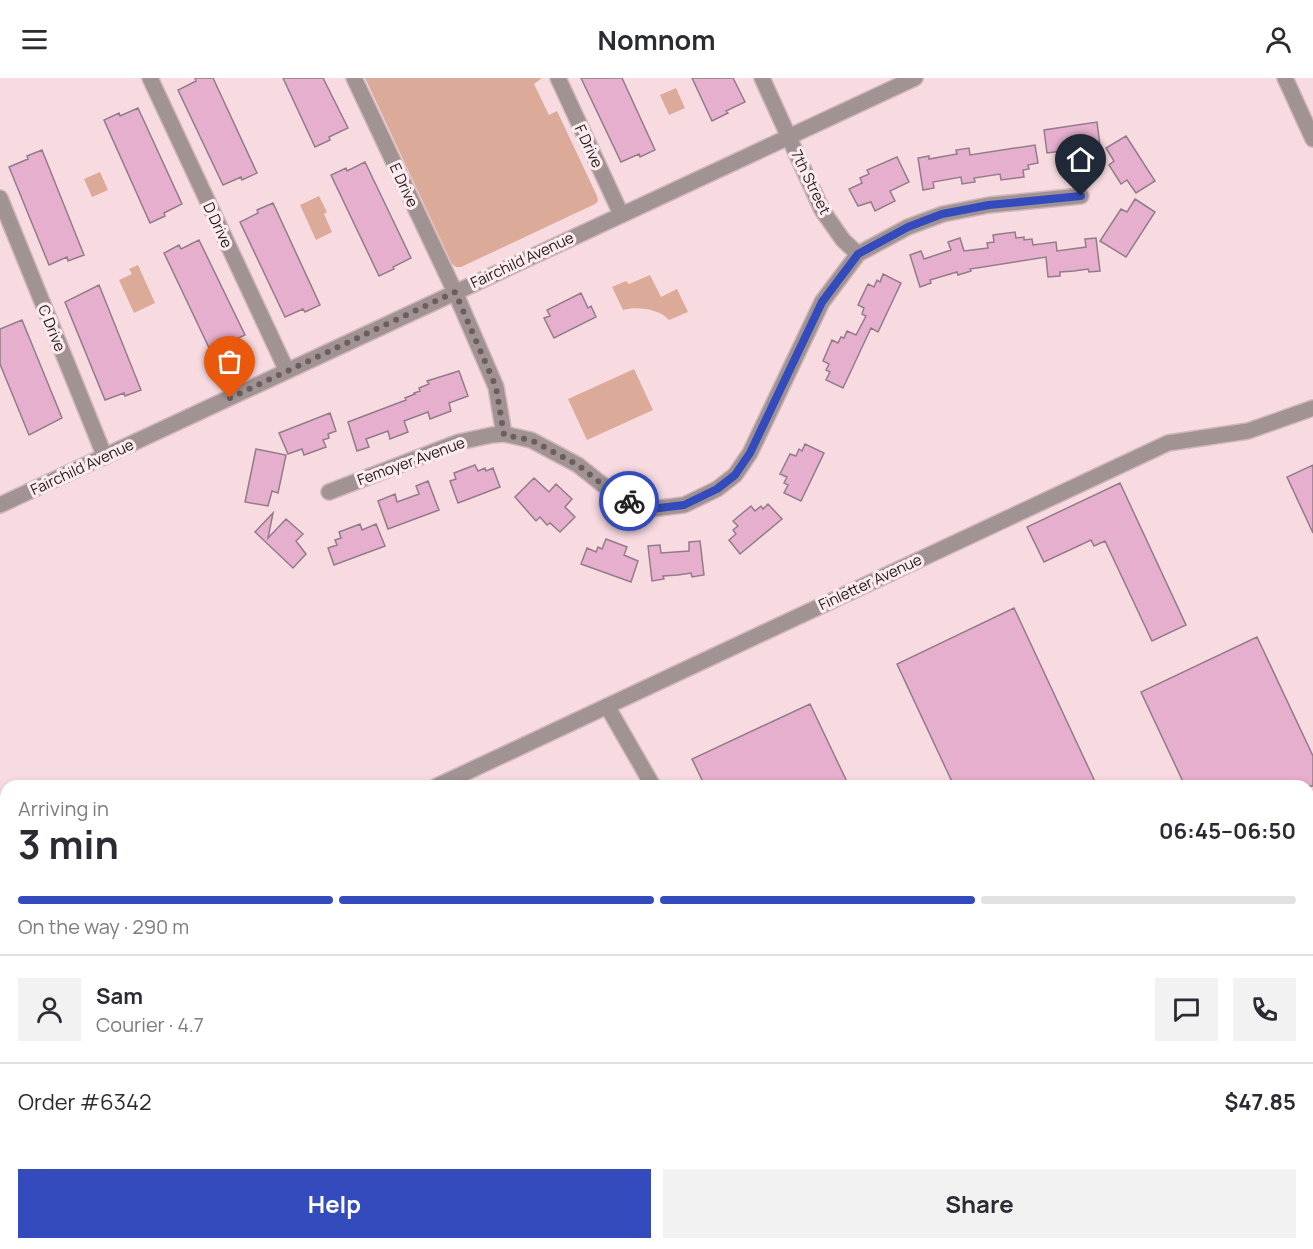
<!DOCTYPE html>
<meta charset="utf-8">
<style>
:root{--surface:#fff;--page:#f2f2f3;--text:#2b2b33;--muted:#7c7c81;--line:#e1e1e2;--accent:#334bbd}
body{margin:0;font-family:Manrope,sans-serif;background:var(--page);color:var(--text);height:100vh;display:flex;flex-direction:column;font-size:22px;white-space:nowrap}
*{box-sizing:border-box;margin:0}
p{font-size:20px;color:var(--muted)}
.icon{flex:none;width:33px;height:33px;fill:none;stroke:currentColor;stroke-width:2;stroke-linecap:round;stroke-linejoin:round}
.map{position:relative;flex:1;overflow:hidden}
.details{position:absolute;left:0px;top:702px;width:1314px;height:470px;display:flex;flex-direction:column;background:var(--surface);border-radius:18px 18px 0 0;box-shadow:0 3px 9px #0003}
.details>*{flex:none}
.pin{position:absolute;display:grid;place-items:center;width:51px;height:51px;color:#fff;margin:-62px -26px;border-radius:50% 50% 50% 0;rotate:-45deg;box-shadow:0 0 6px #0007}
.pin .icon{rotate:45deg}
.courier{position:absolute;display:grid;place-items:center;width:60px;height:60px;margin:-30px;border:4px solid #334bbd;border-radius:50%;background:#fff;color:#222;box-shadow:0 2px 8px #0007}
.head em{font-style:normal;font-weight:700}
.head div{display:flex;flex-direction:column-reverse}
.head{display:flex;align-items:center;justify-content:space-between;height:102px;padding:0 18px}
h1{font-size:39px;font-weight:700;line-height:45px}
.bar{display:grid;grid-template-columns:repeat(4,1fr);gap:9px 6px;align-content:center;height:72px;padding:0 18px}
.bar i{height:8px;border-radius:4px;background:var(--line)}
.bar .on{background:var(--accent)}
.bar p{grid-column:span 4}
.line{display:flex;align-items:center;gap:15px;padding:0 18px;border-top:2px solid var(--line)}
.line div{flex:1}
.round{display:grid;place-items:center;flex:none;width:63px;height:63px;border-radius:0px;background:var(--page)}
.cta{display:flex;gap:12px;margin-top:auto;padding:12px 18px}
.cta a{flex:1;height:69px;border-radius:0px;background:var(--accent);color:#fff;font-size:24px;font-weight:700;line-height:69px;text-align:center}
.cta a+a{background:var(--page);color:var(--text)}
header{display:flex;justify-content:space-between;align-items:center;height:78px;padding:0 18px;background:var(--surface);font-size:27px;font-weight:700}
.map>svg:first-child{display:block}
.green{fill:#dbaa98}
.building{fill:#e6afcd;stroke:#927c88;stroke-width:1.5}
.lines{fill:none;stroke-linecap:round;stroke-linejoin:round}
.minor-casing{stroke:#d1b8bd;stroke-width:18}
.minor{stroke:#a09392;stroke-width:15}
.done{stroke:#6d5c60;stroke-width:6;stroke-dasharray:0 10.8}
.route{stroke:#334bbd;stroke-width:8}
.labels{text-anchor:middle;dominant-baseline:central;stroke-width:6;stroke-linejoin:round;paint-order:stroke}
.street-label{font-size:15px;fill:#22181a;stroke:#fdecef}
</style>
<header><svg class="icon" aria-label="menu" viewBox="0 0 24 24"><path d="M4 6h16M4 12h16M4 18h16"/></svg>Nomnom<svg class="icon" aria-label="person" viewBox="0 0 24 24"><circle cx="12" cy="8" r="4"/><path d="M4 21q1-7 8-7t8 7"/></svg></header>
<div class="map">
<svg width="1313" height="1171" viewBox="0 0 1313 1171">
<rect width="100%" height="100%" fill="#f8dbe1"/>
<path class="green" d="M 365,0 L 542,0 L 534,6 L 549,37 L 557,33 L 597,118 L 598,123 L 595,126 L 461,189 L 456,189 L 452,186 Z
M 676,10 L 685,30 L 669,37 L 660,17 Z
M 100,94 L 108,112 L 92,119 L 84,101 Z
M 319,118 L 327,134 L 324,136 L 332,154 L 316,162 L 300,127 Z
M 138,187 L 155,225 L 134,235 L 119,202 L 132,196 L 129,191 Z
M 650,197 L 661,219 L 677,211 L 688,234 L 669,242 C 660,231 636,228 623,232 L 612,209 L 626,203 L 629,206 Z
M 634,291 L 653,332 L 587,362 L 568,321 Z"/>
<path class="building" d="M 195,0 L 213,0 L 257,95 L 242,102 L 241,99 L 223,107 L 178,12 L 196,3 Z
M 283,0 L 323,0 L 348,50 L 329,59 L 330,62 L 315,69 Z
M 581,0 L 622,0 L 655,72 L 640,79 L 639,76 L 621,84 Z
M 692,0 L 733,0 L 745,24 L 726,33 L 728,35 L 712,43 Z
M 138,30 L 182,126 L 164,135 L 165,138 L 150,145 L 104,42 L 119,35 L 120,38 Z
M 1097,44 L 1100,67 L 1085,69 L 1085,76 L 1063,79 L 1062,73 L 1047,75 L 1044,52 Z
M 1126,58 L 1155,103 L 1136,115 L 1127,102 L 1121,106 L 1109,87 L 1114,83 L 1106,70 Z
M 1035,67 L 1038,85 L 1028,87 L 1029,91 L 1023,92 L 1024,99 L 1001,102 L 1000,96 L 974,100 L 975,104 L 962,106 L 961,99 L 933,104 L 934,110 L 923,112 L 918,80 L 929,78 L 929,81 L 957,76 L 956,72 L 969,70 L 970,77 Z
M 42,72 L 84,177 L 68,183 L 67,179 L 49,187 L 9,89 L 28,81 L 27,78 Z
M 897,79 L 909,104 L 890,113 L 895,123 L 875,133 L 871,124 L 858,128 L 849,111 L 862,105 L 860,100 L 869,96 L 867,92 Z
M 365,84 L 411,180 L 393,189 L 394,191 L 379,198 L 331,97 L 346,90 L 347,93 Z
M 1135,121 L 1155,134 L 1126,179 L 1100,163 L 1121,131 L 1127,134 Z
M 273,125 L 320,227 L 305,234 L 303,231 L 285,239 L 240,144 L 258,135 L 257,132 Z
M 1015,154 L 1016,160 L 1024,159 L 1024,162 L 1032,161 L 1033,167 L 1056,164 L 1057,173 L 1086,169 L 1085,161 L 1096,160 L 1100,193 L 1089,194 L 1088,191 L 1074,193 L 1060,194 L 1060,198 L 1048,199 L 1046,179 L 970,191 L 971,193 L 958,197 L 957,194 L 930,202 L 931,205 L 920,209 L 910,177 L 921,173 L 924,181 L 951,172 L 948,164 L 960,160 L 964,173 L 988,170 L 987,165 L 994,164 L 993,157 Z
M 199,162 L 245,257 L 226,266 L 228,269 L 212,276 L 164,175 L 179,167 L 181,171 Z
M 883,196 L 901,205 L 878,254 L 871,250 L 843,310 L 826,302 L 830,294 L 826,292 L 829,286 L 823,283 L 832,262 L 838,265 L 841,259 L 844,260 L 847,253 L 856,257 L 866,238 L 862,236 L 864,230 L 858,227 L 868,206 L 874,209 L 877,202 L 880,204 Z
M 99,207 L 141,312 L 125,318 L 124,315 L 105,322 L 65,224 Z
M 581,215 L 588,230 L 591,228 L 596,239 L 554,260 L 544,240 L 550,238 L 547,232 Z
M 22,242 L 62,340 L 29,357 L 0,286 L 0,251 Z
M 459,293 L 468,318 L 449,325 L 451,333 L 430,341 L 428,334 L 404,343 L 408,354 L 390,361 L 388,353 L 366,361 L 369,369 L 357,373 L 348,344 L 406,322 L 405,320 L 415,316 L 414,315 L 420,313 L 419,310 L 429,306 L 427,303 Z
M 330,335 L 336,353 L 328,356 L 329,360 L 323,362 L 326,369 L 304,377 L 302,371 L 288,376 L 279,355 Z
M 805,366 L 824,375 L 801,423 L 784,415 L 788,407 L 784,405 L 787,399 L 780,396 L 790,376 L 796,378 L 799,371 L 802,373 Z
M 256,371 L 286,377 L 278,415 L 272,413 L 268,428 L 245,424 Z
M 475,387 L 478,393 L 485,390 L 486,393 L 493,390 L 500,409 L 458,425 L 450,403 L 456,401 L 454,395 Z
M 1313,387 L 1313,455 L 1287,399 Z
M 534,400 L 549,414 L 556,406 L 572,421 L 565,429 L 575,439 L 560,454 L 550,445 L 547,447 L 540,439 L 536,443 L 515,419 Z
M 428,403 L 439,432 L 388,451 L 378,423 L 395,416 L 397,424 L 419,416 L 416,408 Z
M 1120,405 L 1186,547 L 1152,563 L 1105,463 L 1094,468 L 1091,462 L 1044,484 L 1027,449 Z
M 768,426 L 782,441 L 740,476 L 729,462 L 736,456 L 733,452 L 738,448 L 733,443 L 751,428 L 755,433 L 761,428 L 763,431 Z
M 273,435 L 268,460 L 286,441 L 303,456 L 296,463 L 306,476 L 293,490 L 255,454 Z
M 360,446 L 362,452 L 376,446 L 385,468 L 334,487 L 328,470 L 337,467 L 335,462 L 341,460 L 339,454 Z
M 606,461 L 627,469 L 624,477 L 638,483 L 631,504 L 581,486 L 587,470 L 596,474 L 598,469 L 602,471 Z
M 700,463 L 704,497 L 692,499 L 691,495 L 678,497 L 663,498 L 664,501 L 652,503 L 648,468 L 660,467 L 661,475 L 689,473 L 689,464 Z
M 1014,530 L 1097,708 L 954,708 L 897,586 Z
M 1257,559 L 1313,678 L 1313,708 L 1185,708 L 1141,614 Z
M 810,626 L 849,708 L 705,708 L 692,681 Z"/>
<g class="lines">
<g class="minor-casing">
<path id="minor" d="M 150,0 L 287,293
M 354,0 L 455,214 L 496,309 L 504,356
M 558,0 L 621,136
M 762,0 L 822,132 L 843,162 L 858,176
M 1285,0 L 1313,61
M 0,120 L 105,379
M 329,414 L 459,364 L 492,357 L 504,356 L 531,362 L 578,387 L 618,419 L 651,431 L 684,427 L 717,411 L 735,397 L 750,375 L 822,224 L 858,176 L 908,149 L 943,136 L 989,127 L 1081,118
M 0,427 L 915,0
M 607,628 L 653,708
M 437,708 L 1168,365 L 1248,353 L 1313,330
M 0,762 L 6,775
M 191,1166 L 193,1171
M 880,1166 L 884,1171
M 1300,1171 L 1313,1165"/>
</g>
<use href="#minor" class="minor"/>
</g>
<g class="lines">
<path class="done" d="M 230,320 L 455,214 L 496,309 L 504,357 L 531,362 L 578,387 L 618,419 L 629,423"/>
<path class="route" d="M 629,423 L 651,431 L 684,427 L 717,411 L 735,397 L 750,375 L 822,224 L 858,176 L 908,149 L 942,136 L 989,127 L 1081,118"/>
</g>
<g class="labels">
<g class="street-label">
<text transform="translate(589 68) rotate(65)">F Drive</text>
<text transform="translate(811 104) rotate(64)">7th Street</text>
<text transform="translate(404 107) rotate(65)">E Drive</text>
<text transform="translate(218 147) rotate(65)">D Drive</text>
<text transform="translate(522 182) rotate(-25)">Fairchild Avenue</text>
<text transform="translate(52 250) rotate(68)">C Drive</text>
<text transform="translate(411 383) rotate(-20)">Femoyer Avenue</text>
<text transform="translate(82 389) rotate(-25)">Fairchild Avenue</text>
<text transform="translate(870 504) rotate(-25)">Finletter Avenue</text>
</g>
</g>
</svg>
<div class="pin" style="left:230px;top:320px;background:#ea580c"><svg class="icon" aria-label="bag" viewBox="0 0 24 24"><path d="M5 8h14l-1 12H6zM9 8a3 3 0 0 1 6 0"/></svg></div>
<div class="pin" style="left:1081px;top:118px;background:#1f2937"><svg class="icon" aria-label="home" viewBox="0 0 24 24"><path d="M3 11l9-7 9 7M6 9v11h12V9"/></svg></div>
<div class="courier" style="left:629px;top:423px"><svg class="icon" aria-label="bike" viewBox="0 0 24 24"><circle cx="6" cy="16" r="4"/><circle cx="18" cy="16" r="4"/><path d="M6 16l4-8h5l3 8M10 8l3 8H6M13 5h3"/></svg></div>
<section class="details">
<div class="head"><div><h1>3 min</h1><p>Arriving in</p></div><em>06:45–06:50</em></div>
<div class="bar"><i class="on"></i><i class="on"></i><i class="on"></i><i></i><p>On the way · 290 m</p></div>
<div class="line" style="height:108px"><a class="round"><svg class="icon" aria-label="person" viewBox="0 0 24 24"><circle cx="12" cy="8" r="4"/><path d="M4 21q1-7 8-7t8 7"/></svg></a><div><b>Sam</b><p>Courier · 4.7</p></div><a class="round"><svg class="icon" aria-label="chat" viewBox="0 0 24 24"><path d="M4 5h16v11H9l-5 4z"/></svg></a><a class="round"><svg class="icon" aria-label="phone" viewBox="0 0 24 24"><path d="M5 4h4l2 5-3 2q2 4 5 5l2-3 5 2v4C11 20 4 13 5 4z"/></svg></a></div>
<div class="line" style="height:78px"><div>Order #6342</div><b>$47.85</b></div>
<div class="cta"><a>Help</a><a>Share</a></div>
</section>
</div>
